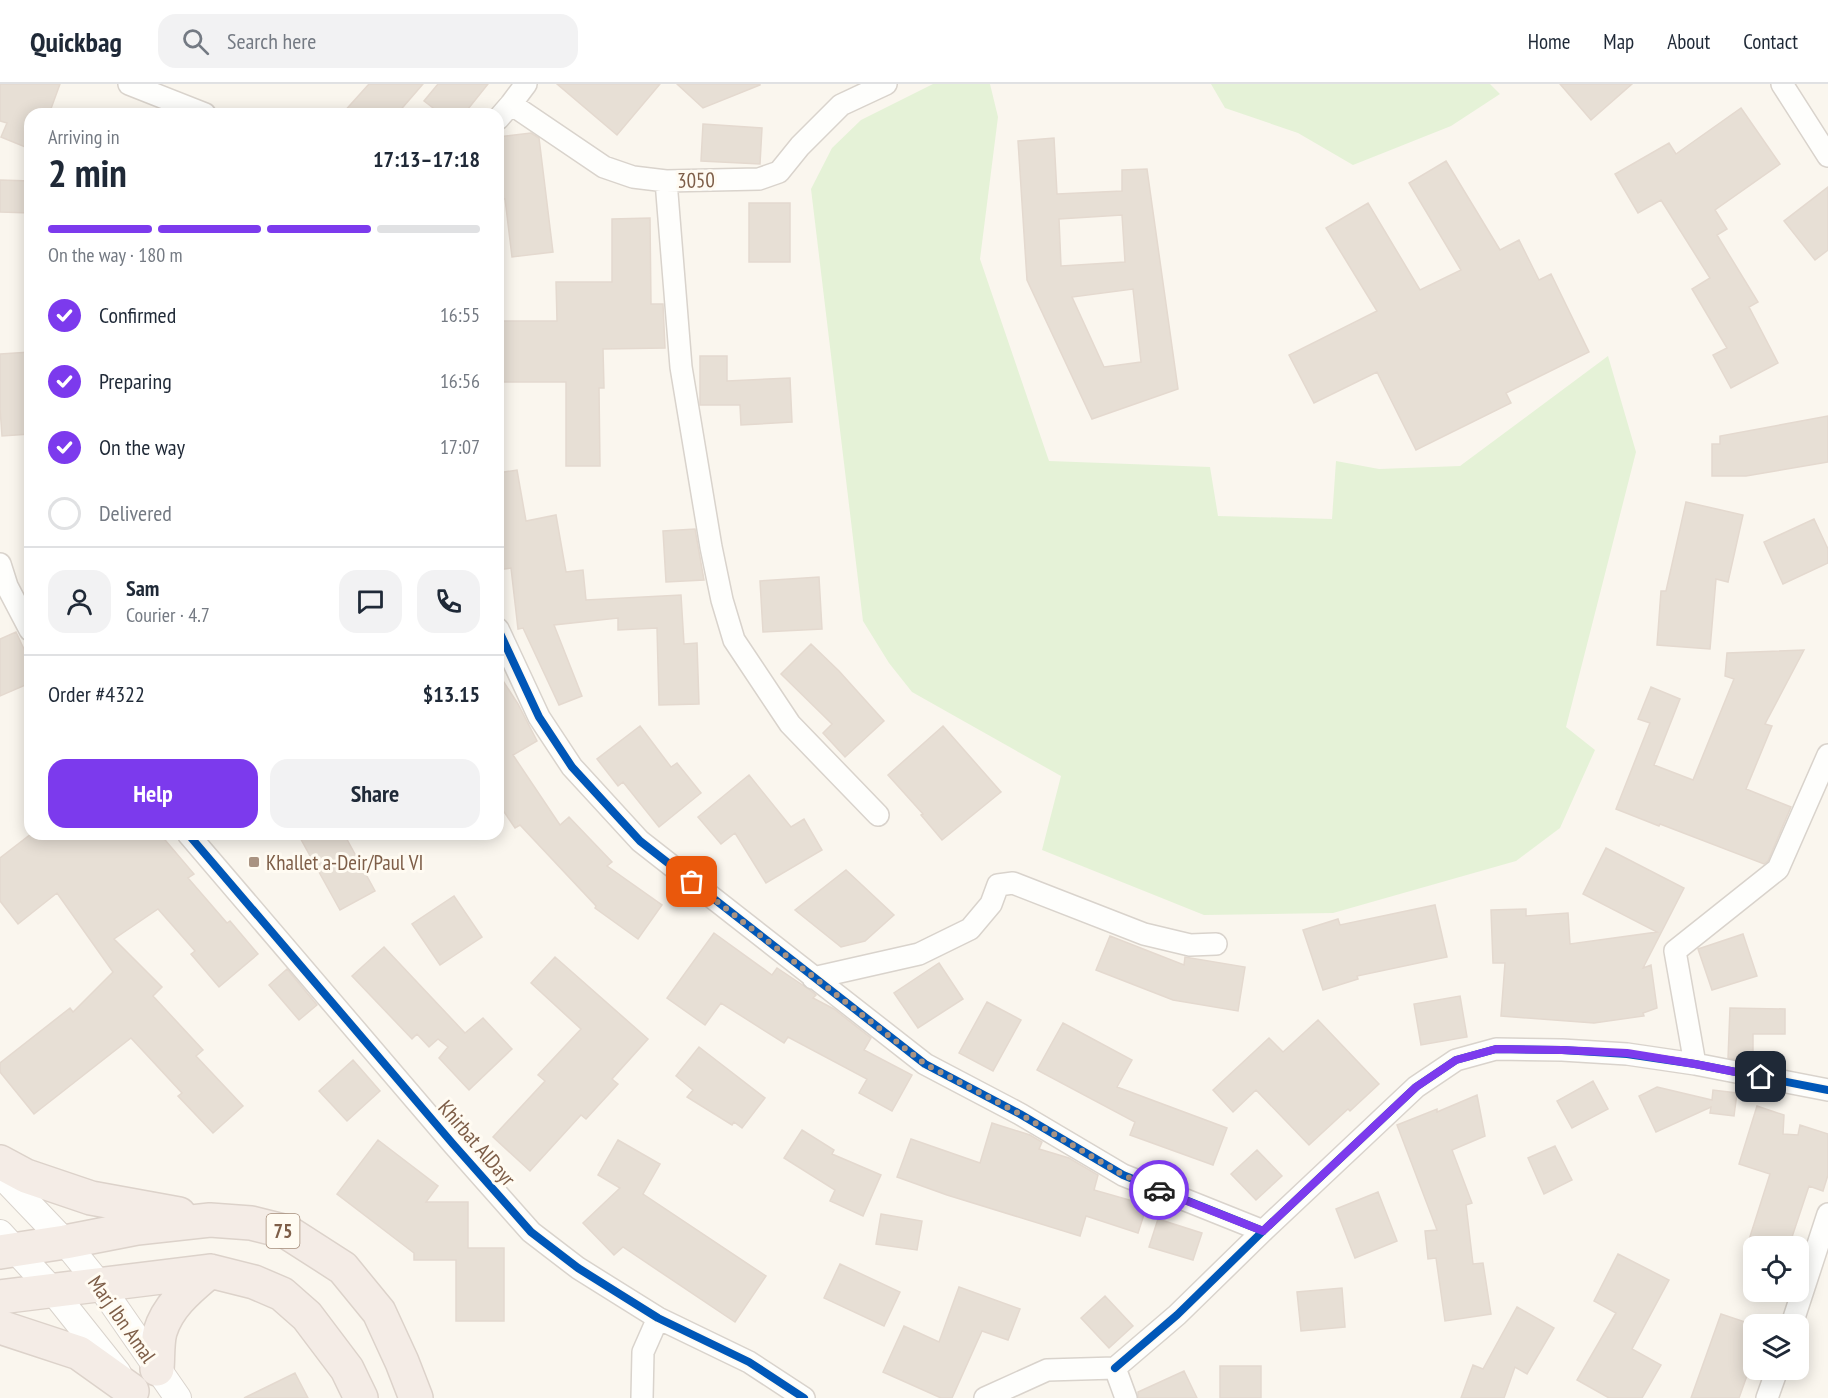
<!DOCTYPE html>
<meta charset="utf-8">
<style>
:root{--surface:#fff;--page:#f2f2f3;--text:#1f2937;--muted:#747a83;--line:#e0e1e3;--accent:#7c3aed}
body{margin:0;font-family:"PT Sans Narrow",sans-serif;background:var(--page);color:var(--text);height:100vh;display:flex;flex-direction:column;font-size:22px;white-space:nowrap}
*{box-sizing:border-box;margin:0}
p{font-size:20px;color:var(--muted)}
.icon{flex:none;width:33px;height:33px;fill:none;stroke:currentColor;stroke-width:2;stroke-linecap:round;stroke-linejoin:round}
.map{position:relative;flex:1;overflow:hidden}
.panel{position:absolute;left:24px;top:24px;width:480px;height:732px;display:flex;flex-direction:column;background:var(--surface);border-radius:18px;box-shadow:0 3px 15px #0003}
.panel>*{flex:none}
.controls{position:absolute;left:1743px;top:1152px;display:grid;gap:12px}
.controls a{display:grid;place-items:center;width:66px;height:66px;border-radius:12px;background:var(--surface);box-shadow:0 3px 15px #0003;font-size:30px}
.pin{position:absolute;display:grid;place-items:center;width:51px;height:51px;color:#fff;margin:-26px;border-radius:12px;box-shadow:0 3px 9px #0006}
.courier{position:absolute;display:grid;place-items:center;width:60px;height:60px;margin:-30px;border:4px solid #7c3aed;border-radius:50%;background:#fff;color:#222;box-shadow:0 2px 8px #0007}
.head em{font-style:normal;font-weight:700}
.head div{display:flex;flex-direction:column-reverse}
.head{display:flex;align-items:center;justify-content:space-between;height:102px;padding:0 24px}
h1{font-size:39px;font-weight:700;line-height:45px}
.bar{display:grid;grid-template-columns:repeat(4,1fr);gap:9px 6px;align-content:center;height:72px;padding:0 24px}
.bar i{height:8px;border-radius:4px;background:var(--line)}
.bar .active{background:var(--accent)}
.bar p{grid-column:span 4}
.line{display:flex;align-items:center;gap:15px;padding:0 24px;border-top:2px solid var(--line)}
.line div{flex:1}
.round{display:grid;place-items:center;flex:none;width:63px;height:63px;border-radius:18px;background:var(--page)}
ol{padding:0 24px;list-style:none}
li{display:flex;align-items:center;gap:18px;height:66px}
li p{margin-inline-start:auto}
li .icon{padding:6px;border-radius:50%;background:var(--accent);color:#fff;stroke-width:4}
li:last-child{color:var(--muted)}
li i{width:33px;height:33px;border:3px solid var(--line);border-radius:50%}
.action{display:flex;gap:12px;margin-top:auto;padding:12px 24px}
.action a{flex:1;height:69px;border-radius:18px;background:var(--accent);color:#fff;font-size:24px;font-weight:700;line-height:69px;text-align:center}
.action a+a{background:var(--page);color:var(--text)}
header{display:flex;align-items:center;gap:36px;box-sizing:border-box;height:84px;padding:0 30px;background:var(--surface);border-bottom:2px solid var(--line)}
header strong{font-size:28px}
nav{display:flex;gap:33px;margin-inline-start:auto;font-size:21px}
.search{width:420px;height:54px;background:var(--page);display:flex;align-items:center;gap:15px;box-sizing:border-box;padding:0 21px;border-radius:18px;color:var(--muted);font-size:22px}
.map>svg:first-child{display:block}
.green{fill:#e5f2d7}
.building{fill:#e7dfd5;stroke:#e4d9cf;stroke-width:1.5;fill-rule:evenodd}
.lines{fill:none;stroke-linecap:round;stroke-linejoin:round}
.minor-casing{stroke:#d9d3cc;stroke-width:24}
.tertiary-casing{stroke:#d9d3cc;stroke-width:28}
.trunk-casing{stroke:#dcd2ca;stroke-width:36}
.minor{stroke:#fefefc;stroke-width:21}
.tertiary{stroke:#fefefc;stroke-width:26}
.trunk{stroke:#f4ece6;stroke-width:33}
.cycleway-casing{stroke:#fffbf2;stroke-width:11}
.cycleway{stroke:#0057b8;stroke-width:8}
.done{stroke:#a99382;stroke-width:6;stroke-dasharray:0 10.8}
.route{stroke:#7c3aed;stroke-width:8}
.poi-dot{fill:#a99382;stroke:#fffbf2;stroke-width:2}
.labels{text-anchor:middle;dominant-baseline:central;stroke-width:6;stroke-linejoin:round;paint-order:stroke}
.shield{fill:#fffbf2;stroke:#a58d7b;stroke-width:1.5}
.shield-label{font-size:20px;font-weight:bold;fill:#7e5e48}
.street-label{font-size:21px;fill:#7e5e48;stroke:#fffbf2}
.poi-label{font-size:21px;fill:#7e5e48;stroke:#fffbf2;text-anchor:start}
</style>
<header>
<strong>Quickbag</strong>
<div class="search"><svg class="icon" aria-label="search" viewBox="0 0 24 24"><circle cx="10" cy="10" r="6"/><path d="M15 15l6 6"/></svg>Search here</div>
<nav><a>Home</a><a>Map</a><a>About</a><a>Contact</a></nav>
</header>
<div class="map">
<svg width="1828" height="1314" viewBox="0 0 1828 1314">
<rect width="100%" height="100%" fill="#faf6ee"/>
<path class="green" d="M 933,0 L 990,0 L 998,33 L 980,175 L 1049,377 L 1210,383 L 1218,432 L 1332,435 L 1336,377 L 1379,385 L 1460,382 L 1608,272 L 1636,368 L 1566,643 L 1595,666 L 1560,744 L 1516,777 L 1333,829 L 1204,831 L 1042,766 L 1061,692 L 912,608 L 889,579 L 863,537 L 811,105 L 832,64 L 861,36 Z
M 1211,0 L 1490,0 L 1500,10 L 1451,42 L 1353,81 L 1298,49 L 1225,24 Z"/>
<path class="building" d="M 0,0 L 60,0 L 49,30 L 30,30 L 30,65 L 1,53 L 7,39 L 0,37 Z
M 369,0 L 423,0 L 397,30 L 342,30 Z
M 438,0 L 488,0 L 464,30 L 441,30 L 424,17 Z
M 557,0 L 660,0 L 617,51 Z
M 677,0 L 760,0 L 760,1 L 703,24 Z
M 1560,0 L 1632,0 L 1591,36 Z
M 1741,24 L 1780,80 L 1715,126 L 1727,145 L 1717,151 L 1758,218 L 1749,223 L 1778,279 L 1731,304 L 1713,271 L 1727,264 L 1692,205 L 1710,194 L 1661,116 L 1638,129 L 1615,90 L 1669,59 L 1676,70 Z
M 703,40 L 762,44 L 760,80 L 701,77 Z
M 531,49 L 539,54 L 553,168 L 512,173 L 505,115 L 498,115 L 498,93 L 502,92 L 498,53 Z
M 1054,54 L 1057,110 L 1122,107 L 1122,86 L 1147,85 L 1178,305 L 1092,335 L 1027,196 L 1018,57 ZM 1122,131 L 1125,178 L 1061,182 L 1059,135 ZM 1133,205 L 1141,278 L 1104,283 L 1072,213 Z
M 1446,77 L 1500,166 L 1519,156 L 1539,196 L 1551,190 L 1589,268 L 1506,309 L 1511,319 L 1416,366 L 1377,288 L 1314,319 L 1289,271 L 1377,227 L 1326,144 L 1368,119 L 1420,206 L 1461,186 L 1409,99 Z
M 0,96 L 30,97 L 30,129 L 0,128 Z
M 1828,103 L 1828,166 L 1815,176 L 1784,137 Z
M 749,119 L 790,119 L 790,178 L 749,178 Z
M 650,134 L 651,220 L 663,220 L 665,264 L 603,265 L 604,304 L 599,304 L 600,382 L 566,382 L 566,298 L 498,298 L 498,237 L 557,237 L 556,198 L 612,198 L 612,135 Z
M 30,268 L 30,350 L 2,352 L 0,324 L 0,270 Z
M 700,272 L 727,272 L 727,297 L 790,294 L 792,338 L 741,341 L 740,321 L 700,321 Z
M 1828,332 L 1828,378 L 1746,392 L 1712,392 L 1712,360 L 1720,360 L 1720,352 Z
M 517,386 L 526,437 L 556,431 L 566,488 L 583,486 L 586,516 L 681,511 L 684,560 L 697,559 L 699,620 L 659,621 L 657,544 L 618,546 L 618,534 L 554,541 L 582,612 L 559,621 L 523,544 L 518,545 L 511,484 L 498,486 L 498,389 Z
M 1686,418 L 1743,431 L 1728,498 L 1716,495 L 1710,565 L 1657,561 L 1661,507 L 1666,507 Z
M 1814,435 L 1828,465 L 1828,479 L 1783,500 L 1764,458 Z
M 695,445 L 704,496 L 666,498 L 663,447 Z
M 819,493 L 822,545 L 763,548 L 760,497 Z
M 16,548 L 30,578 L 30,599 L 0,612 L 0,555 Z
M 811,560 L 839,587 L 884,637 L 845,673 L 823,649 L 832,640 L 781,590 Z
M 1804,566 L 1765,640 L 1772,642 L 1746,705 L 1791,723 L 1768,777 L 1764,780 L 1660,740 L 1659,742 L 1616,725 L 1650,639 L 1638,635 L 1651,603 L 1680,615 L 1654,681 L 1693,696 L 1734,595 L 1725,592 L 1727,569 Z
M 498,589 L 518,620 L 537,657 L 513,671 L 560,741 L 569,733 L 612,778 L 607,782 L 662,821 L 638,855 L 595,824 L 596,822 L 520,741 L 515,744 L 498,719 Z
M 640,642 L 671,683 L 677,679 L 701,709 L 659,743 L 623,698 L 618,702 L 597,675 Z
M 943,642 L 1001,708 L 942,756 L 921,731 L 923,730 L 888,691 Z
M 749,691 L 791,743 L 804,735 L 822,766 L 766,799 L 735,749 L 721,760 L 698,733 Z
M 31,750 L 160,750 L 194,790 L 188,794 L 227,839 L 230,837 L 258,870 L 219,903 L 191,870 L 195,867 L 158,825 L 114,855 L 162,903 L 153,912 L 203,966 L 196,972 L 243,1022 L 213,1049 L 178,1012 L 182,1009 L 131,954 L 34,1030 L 0,988 L 0,979 L 70,924 L 73,928 L 113,888 L 57,809 L 18,840 L 0,817 L 0,774 Z
M 298,750 L 344,750 L 375,807 L 340,826 Z
M 1606,764 L 1684,804 L 1643,884 L 1651,881 L 1657,924 L 1643,929 L 1644,932 L 1594,939 L 1501,932 L 1505,879 L 1493,879 L 1491,826 L 1526,825 L 1526,832 L 1568,829 L 1570,860 L 1657,848 L 1583,810 Z
M 846,786 L 894,831 L 865,857 L 841,863 L 795,826 Z
M 454,812 L 482,853 L 440,881 L 412,840 Z
M 1435,821 L 1447,873 L 1357,892 L 1358,895 L 1323,906 L 1303,846 L 1338,835 L 1340,841 Z
M 714,849 L 772,891 L 777,884 L 810,906 L 816,911 L 813,914 L 834,925 L 871,954 L 864,966 L 912,991 L 892,1027 L 859,1009 L 867,995 L 788,953 L 784,959 L 721,919 L 705,941 L 667,914 Z
M 1743,850 L 1757,892 L 1712,906 L 1698,865 Z
M 1110,852 L 1184,881 L 1185,873 L 1245,883 L 1238,927 L 1173,916 L 1096,886 Z
M 384,863 L 465,949 L 483,934 L 512,965 L 469,1006 L 439,974 L 448,963 L 438,955 L 429,963 L 417,950 L 412,955 L 352,892 Z
M 555,873 L 648,955 L 612,995 L 618,1000 L 586,1035 L 581,1031 L 530,1087 L 493,1053 L 545,997 L 538,991 L 581,945 L 531,899 Z
M 939,879 L 963,915 L 918,944 L 894,909 Z
M 287,885 L 317,921 L 299,936 L 269,901 Z
M 1460,912 L 1467,953 L 1421,961 L 1414,920 Z
M 987,918 L 1021,936 L 993,987 L 959,969 Z
M 1730,924 L 1785,925 L 1785,950 L 1753,950 L 1753,978 L 1728,974 Z
M 1318,936 L 1379,1000 L 1350,1027 L 1348,1025 L 1309,1061 L 1256,1006 L 1233,1028 L 1213,1006 L 1269,954 L 1283,968 Z
M 1063,939 L 1132,976 L 1117,1003 L 1227,1044 L 1213,1081 L 1130,1051 L 1135,1038 L 1037,986 Z
M 699,963 L 765,1014 L 742,1044 L 734,1038 L 732,1041 L 687,1013 L 693,1006 L 676,992 Z
M 353,976 L 380,1007 L 347,1037 L 319,1007 Z
M 1593,997 L 1608,1025 L 1572,1044 L 1557,1017 Z
M 1657,1003 L 1712,1016 L 1713,1006 L 1737,1009 L 1734,1032 L 1710,1029 L 1711,1023 L 1656,1048 L 1639,1012 Z
M 1477,1011 L 1485,1052 L 1452,1066 L 1472,1119 L 1466,1121 L 1473,1180 L 1483,1179 L 1491,1230 L 1445,1237 L 1436,1174 L 1428,1175 L 1425,1147 L 1437,1146 L 1397,1041 L 1437,1025 L 1437,1028 Z
M 1757,1022 L 1784,1031 L 1783,1050 L 1798,1051 L 1800,1041 L 1828,1050 L 1828,1091 L 1823,1107 L 1809,1102 L 1789,1162 L 1747,1162 L 1770,1090 L 1739,1080 Z
M 992,1039 L 1030,1051 L 1042,1058 L 1039,1065 L 1069,1074 L 1098,1091 L 1094,1106 L 1147,1121 L 1138,1149 L 1086,1132 L 1080,1152 L 947,1111 L 897,1093 L 911,1055 L 980,1079 Z
M 802,1046 L 834,1066 L 832,1070 L 881,1091 L 863,1132 L 830,1117 L 835,1106 L 784,1074 Z
M 378,1056 L 438,1102 L 426,1118 L 468,1118 L 468,1164 L 504,1164 L 504,1237 L 456,1237 L 456,1176 L 414,1176 L 414,1169 L 337,1110 Z
M 618,1056 L 660,1080 L 643,1110 L 766,1192 L 735,1238 L 623,1163 L 614,1171 L 583,1139 L 620,1104 L 598,1091 Z
M 1555,1062 L 1572,1096 L 1544,1110 L 1528,1074 Z
M 1257,1066 L 1282,1092 L 1256,1116 L 1231,1090 Z
M 1378,1108 L 1397,1157 L 1355,1174 L 1336,1125 Z
M 881,1130 L 922,1137 L 917,1166 L 876,1160 Z
M 1158,1135 L 1202,1149 L 1193,1176 L 1149,1163 Z
M 1618,1170 L 1669,1196 L 1632,1265 L 1661,1281 L 1642,1314 L 1609,1314 L 1577,1296 L 1616,1229 L 1594,1217 Z
M 840,1180 L 900,1208 L 884,1242 L 824,1214 Z
M 959,1203 L 1020,1225 L 1008,1256 L 982,1247 L 952,1314 L 941,1314 L 883,1288 L 904,1242 L 939,1258 Z
M 1342,1204 L 1345,1243 L 1301,1247 L 1297,1208 Z
M 1105,1212 L 1133,1242 L 1109,1264 L 1081,1234 Z
M 1517,1223 L 1554,1244 L 1527,1290 L 1515,1283 L 1504,1314 L 1461,1314 L 1473,1281 L 1483,1285 Z
M 1721,1230 L 1754,1241 L 1754,1272 L 1739,1314 L 1691,1314 Z
M 1220,1282 L 1261,1282 L 1261,1314 L 1220,1314 Z
M 1184,1287 L 1197,1314 L 1138,1314 L 1138,1308 Z
M 295,1289 L 308,1314 L 244,1314 Z"/>
<g class="lines">
<g class="minor-casing">
<path id="minor" d="M 129,0 L 205,30
M 1782,0 L 1828,72
M 511,20 L 526,0
M 498,35 L 511,20 L 604,83 L 633,93 L 666,97 L 759,95 L 779,88 L 800,62 L 841,21 L 886,0
M 666,97 L 681,283 L 711,463 L 722,516 L 734,556 L 790,640 L 878,731
M 0,480 L 7,502 L 30,546
M 498,545 L 539,633 L 572,683 L 640,757 L 925,980 L 1020,1030 L 1123,1091 L 1263,1147
M 188,750 L 453,1060 L 531,1148 L 578,1184 L 658,1234 L 749,1278 L 804,1314
M 813,894 L 919,870 L 970,845 L 991,820 L 998,801 L 1013,799 L 1144,850 L 1190,861 L 1216,860
M 1695,980 L 1675,867 L 1778,785 L 1828,671
M 1792,1240 L 1828,1130
M 1115,1284 L 1177,1231 L 1263,1147 L 1416,1003 L 1456,976 L 1496,965 L 1562,966 L 1627,970 L 1695,980 L 1828,1006
M 1115,1284 L 1126,1314
M 642,1314 L 643,1268 L 658,1234
M 985,1314 L 1047,1286 L 1115,1284
M 1767,1314 L 1777,1286"/>
</g>
<g class="tertiary-casing">
<path id="tertiary" d="M 0,1090 L 65,1158 L 99,1200 L 178,1314
M 0,1149 L 52,1206 L 118,1289"/>
</g>
<g class="trunk-casing">
<path id="trunk" d="M 0,1078 L 26,1092 L 91,1114 L 179,1130
M 0,1168 L 65,1158 L 137,1144 L 210,1136 L 251,1139 L 287,1148 L 343,1184 L 379,1228 L 402,1278 L 416,1314
M 0,1213 L 210,1187 L 254,1198 L 282,1210 L 307,1232 L 347,1285 L 361,1314
M 0,1243 L 79,1269 L 132,1307
M 157,1285 C 158,1274 157,1259 160,1248 C 168,1221 190,1204 210,1187"/>
</g>
<use href="#minor" class="minor"/>
<use href="#tertiary" class="tertiary"/>
<use href="#trunk" class="trunk"/>
<g class="cycleway-casing">
<path id="cycleway" d="M 498,545 L 539,633 L 572,683 L 640,757 L 925,980 L 1020,1030 L 1123,1091 L 1263,1147
M 188,750 L 453,1060 L 531,1148 L 578,1184 L 658,1234 L 749,1278 L 804,1314
M 1115,1284 L 1177,1231 L 1263,1147 L 1416,1003 L 1456,976 L 1496,965 L 1562,966 L 1627,970 L 1695,980 L 1828,1006"/>
</g>
<use href="#cycleway" class="cycleway"/>
</g>
<g class="lines">
<path class="done" d="M 692,798 L 925,980 L 1020,1030 L 1123,1091 L 1159,1106"/>
<path class="route" d="M 1159,1106 L 1263,1147 L 1416,1003 L 1456,976 L 1496,965 L 1562,966 L 1627,969 L 1695,980 L 1761,993"/>
</g>
<rect class="poi-dot" x="248" y="772" width="12" height="12" rx="3"/>
<g class="labels">
<rect class="shield" x="266.5" y="1130" width="33" height="34" rx="4.5"/>
<g class="shield-label">
<text x="283" y="1147">75</text>
</g>
<g class="street-label">
<text transform="translate(696 96) rotate(-1)">3050</text>
<text transform="translate(477 1059) rotate(49)">Khirbat AlDayr</text>
<text transform="translate(122 1235) rotate(55)">Marj Ibn Amal</text>
</g>
<g class="poi-label">
<text x="266" y="778">Khallet a-Deir/Paul VI</text>
</g>
</g>
</svg>
<div class="controls">
<a><svg class="icon" aria-label="locate" viewBox="0 0 24 24"><circle cx="12" cy="12" r="6"/><path d="M12 2v4M12 18v4M2 12h4M18 12h4"/></svg></a>
<a><svg class="icon" aria-label="layers" viewBox="0 0 24 24"><path d="M12 4l9 5-9 5-9-5zM3 14l9 5 9-5"/></svg></a>
</div>
<div class="pin" style="left:692px;top:798px;background:#ea580c"><svg class="icon" aria-label="bag" viewBox="0 0 24 24"><path d="M5 8h14l-1 12H6zM9 8a3 3 0 0 1 6 0"/></svg></div>
<div class="pin" style="left:1761px;top:993px;background:#1f2937"><svg class="icon" aria-label="home" viewBox="0 0 24 24"><path d="M3 11l9-7 9 7M6 9v11h12V9"/></svg></div>
<div class="courier" style="left:1159px;top:1106px"><svg class="icon" aria-label="car" viewBox="0 0 24 24"><path d="M5 17H2v-5l4-1 3-4h7l3 4 3 1v5h-3M9 17h6M6 11h13"/><circle cx="7" cy="17" r="2"/><circle cx="17" cy="17" r="2"/></svg></div>
<section class="panel">
<div class="head"><div><h1>2 min</h1><p>Arriving in</p></div><em>17:13–17:18</em></div>
<div class="bar"><i class="active"></i><i class="active"></i><i class="active"></i><i></i><p>On the way · 180 m</p></div>
<ol>
<li><svg class="icon" aria-label="check" viewBox="0 0 24 24"><path d="M5 12l5 5 9-10"/></svg>Confirmed<p>16:55</p></li>
<li><svg class="icon" aria-label="check" viewBox="0 0 24 24"><path d="M5 12l5 5 9-10"/></svg>Preparing<p>16:56</p></li>
<li><svg class="icon" aria-label="check" viewBox="0 0 24 24"><path d="M5 12l5 5 9-10"/></svg>On the way<p>17:07</p></li>
<li><i></i>Delivered</li>
</ol>
<div class="line" style="height:108px"><a class="round"><svg class="icon" aria-label="person" viewBox="0 0 24 24"><circle cx="12" cy="8" r="4"/><path d="M4 21q1-7 8-7t8 7"/></svg></a><div><b>Sam</b><p>Courier · 4.7</p></div><a class="round"><svg class="icon" aria-label="chat" viewBox="0 0 24 24"><path d="M4 5h16v11H9l-5 4z"/></svg></a><a class="round"><svg class="icon" aria-label="phone" viewBox="0 0 24 24"><path d="M5 4h4l2 5-3 2q2 4 5 5l2-3 5 2v4C11 20 4 13 5 4z"/></svg></a></div>
<div class="line" style="height:78px"><div>Order #4322</div><b>$13.15</b></div>
<div class="action"><a>Help</a><a>Share</a></div>
</section>
</div>
